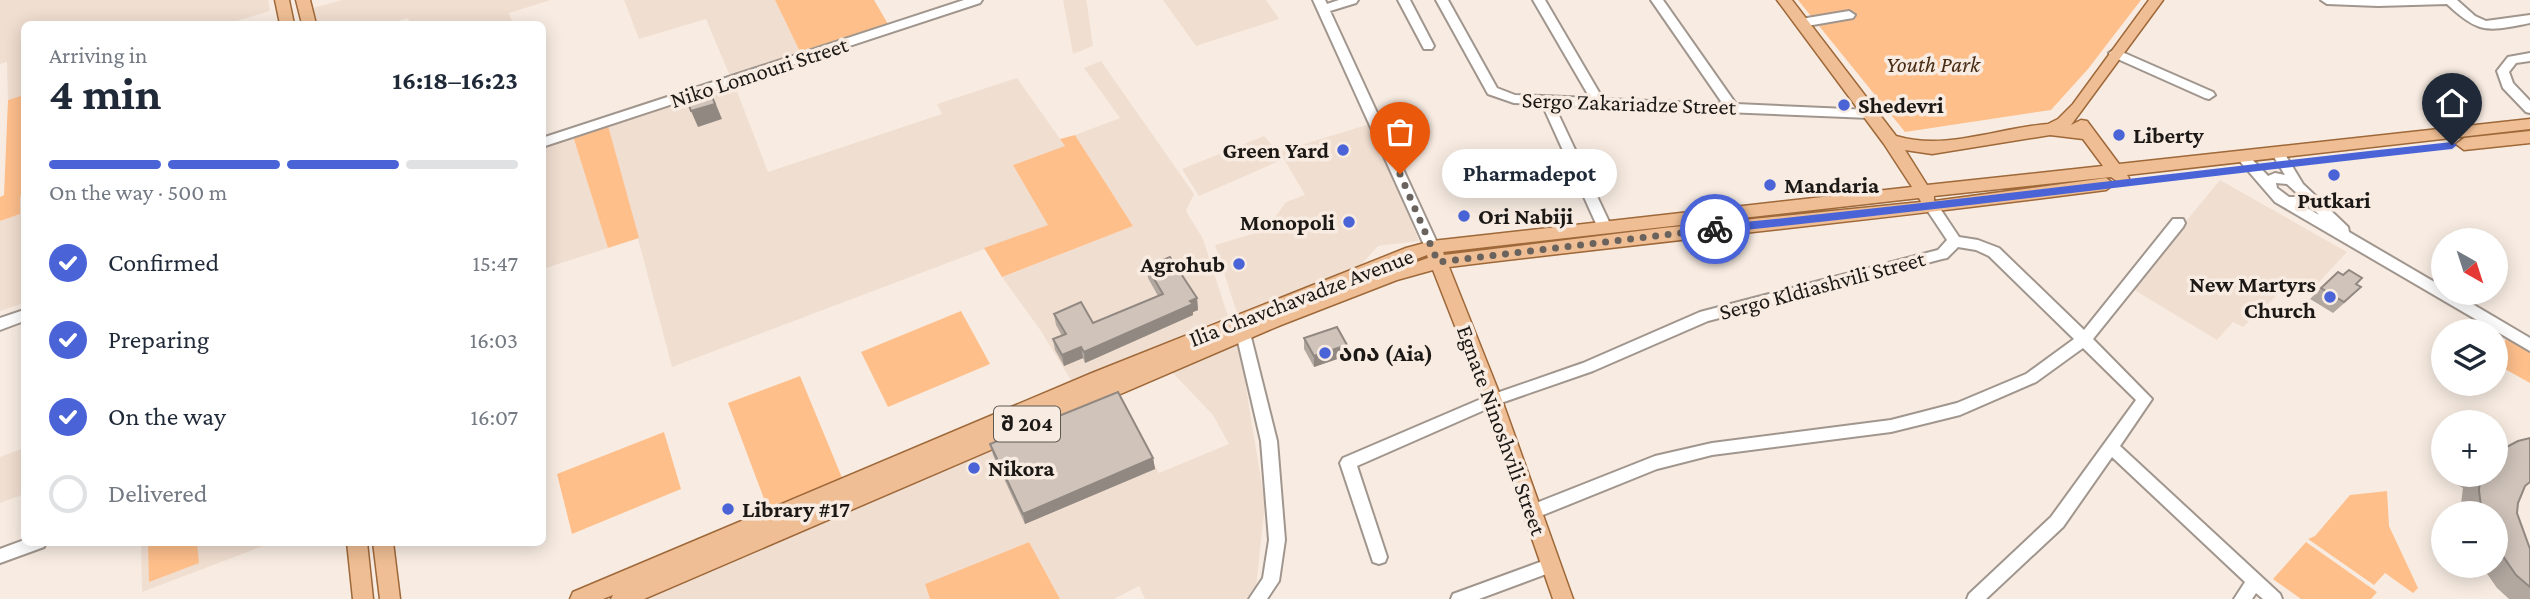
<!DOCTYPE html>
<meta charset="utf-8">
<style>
:root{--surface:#fff;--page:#f6f6f7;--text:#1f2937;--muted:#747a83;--line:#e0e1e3;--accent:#4a64d8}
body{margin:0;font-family:"Crimson Pro","Noto Sans Georgian",serif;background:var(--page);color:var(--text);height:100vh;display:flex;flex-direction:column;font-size:26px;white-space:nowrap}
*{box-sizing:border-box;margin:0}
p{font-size:23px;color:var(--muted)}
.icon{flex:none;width:38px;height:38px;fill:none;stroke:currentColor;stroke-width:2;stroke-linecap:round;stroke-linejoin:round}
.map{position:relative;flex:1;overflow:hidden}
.details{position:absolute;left:21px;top:21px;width:525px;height:525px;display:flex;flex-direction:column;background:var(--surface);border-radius:10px;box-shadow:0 4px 18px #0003}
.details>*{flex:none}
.needle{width:46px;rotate:141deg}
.tools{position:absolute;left:2431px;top:228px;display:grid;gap:14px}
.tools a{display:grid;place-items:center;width:77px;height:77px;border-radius:50%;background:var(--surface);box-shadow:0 4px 18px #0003;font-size:35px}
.pin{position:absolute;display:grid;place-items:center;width:60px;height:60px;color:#fff;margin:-72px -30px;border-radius:50% 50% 50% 0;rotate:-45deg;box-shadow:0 0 7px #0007}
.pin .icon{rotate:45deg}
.courier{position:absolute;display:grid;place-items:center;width:70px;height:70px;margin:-35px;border:5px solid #4a64d8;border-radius:50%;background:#fff;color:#222;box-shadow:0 2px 9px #0007}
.bubble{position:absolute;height:49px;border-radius:24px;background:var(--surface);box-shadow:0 4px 18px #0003;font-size:23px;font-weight:700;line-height:49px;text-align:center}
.headline em{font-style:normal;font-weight:700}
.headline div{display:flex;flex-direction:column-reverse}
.headline{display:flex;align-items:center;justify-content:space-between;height:119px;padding:0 28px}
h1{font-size:46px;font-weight:700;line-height:52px}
.bar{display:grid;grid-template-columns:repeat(4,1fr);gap:10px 7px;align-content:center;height:84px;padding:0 28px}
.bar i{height:9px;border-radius:5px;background:var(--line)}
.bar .active{background:var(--accent)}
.bar p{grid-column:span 4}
ol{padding:0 28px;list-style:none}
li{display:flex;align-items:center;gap:21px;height:77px}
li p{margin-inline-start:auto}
li .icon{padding:7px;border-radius:50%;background:var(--accent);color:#fff;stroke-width:4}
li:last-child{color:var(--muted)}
li i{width:38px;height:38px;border:4px solid var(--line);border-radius:50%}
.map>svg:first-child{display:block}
.built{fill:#f0ded0}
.green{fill:#febf8b}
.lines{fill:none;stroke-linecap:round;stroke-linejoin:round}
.minor-casing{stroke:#a1968e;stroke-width:4}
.major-casing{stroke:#9e6839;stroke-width:3}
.minor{fill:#fff;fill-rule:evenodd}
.major{fill:#efbe94;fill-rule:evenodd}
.wall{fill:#b2a8a0}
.shaded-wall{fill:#918882}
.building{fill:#cfc3ba;stroke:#918882;stroke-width:2}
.route{fill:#4a64d8}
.done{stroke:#69625d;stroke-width:7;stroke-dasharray:0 12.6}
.poi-dot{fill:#4a64d8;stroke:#f8ece2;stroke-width:2.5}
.labels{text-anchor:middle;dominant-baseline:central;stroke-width:7;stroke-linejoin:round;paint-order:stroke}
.shield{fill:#f8ece2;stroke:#5e5852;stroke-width:2}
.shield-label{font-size:21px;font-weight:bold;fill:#1c1815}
.park-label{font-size:23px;font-style:italic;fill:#482c15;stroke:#f8ece2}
.street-label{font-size:23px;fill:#1c1815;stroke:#f8ece2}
.poi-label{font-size:23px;font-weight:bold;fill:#1c1815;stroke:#f8ece2;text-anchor:start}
</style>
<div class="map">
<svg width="2530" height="599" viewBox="0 0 2530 599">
<rect width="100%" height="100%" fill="#f8ece2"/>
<path class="built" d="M 0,0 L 268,0 L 270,11 L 226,24 L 24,24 L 24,95 L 8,100 L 7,62 L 0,64 Z
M 342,0 L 551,0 L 509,13 L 513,24 L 410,24 L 408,18 L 387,24 L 308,24 L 306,10 Z
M 624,0 L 775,0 L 803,58 L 733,81 L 768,172 L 942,114 L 937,104 L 1017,78 L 1065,146 L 1048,225 L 672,367 L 607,122 L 732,81 L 706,19 L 639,39 Z
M 1063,0 L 1086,0 L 1087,4 L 1093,46 L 1073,54 Z
M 1163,0 L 1266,0 L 1279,19 L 1196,46 Z
M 1101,61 L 1194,194 L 1186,211 L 1203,239 L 1228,316 L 1072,382 L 1041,331 L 1002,277 L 1133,226 L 1075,135 L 1120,118 L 1084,68 Z
M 1370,124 L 1419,241 L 1378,246 L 1360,266 L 1237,313 L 1215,245 L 1266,230 L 1286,202 L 1305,195 L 1284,159 L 1199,196 L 1182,169 L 1264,136 L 1278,152 Z
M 572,133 L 608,248 L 543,269 L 542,143 Z
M 2220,180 L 2347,252 L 2308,294 L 2289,284 L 2243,327 L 2233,322 L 2217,340 L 2131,288 Z
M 24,194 L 24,303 L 0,311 L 0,221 L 20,214 L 20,196 Z
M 1238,338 L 1265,504 L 1256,588 L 1246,599 L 1145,599 L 1139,586 L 1114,599 L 1060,599 L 1029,542 L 925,584 L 930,599 L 629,599 L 1114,390 L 1159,473 L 1229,444 L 1213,415 L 1168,368 Z
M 24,448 L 24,494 L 0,503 L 0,457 Z
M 263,542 L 263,546 L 142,592 L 141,543 Z"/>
<path class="green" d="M 775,0 L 874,0 L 891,29 L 803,58 Z
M 1798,0 L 2141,0 L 2088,69 L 2051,110 L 1905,132 Z
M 24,95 L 24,194 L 20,196 L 20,214 L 0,221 L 0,197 L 4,195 L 8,100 Z
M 607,122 L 639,238 L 608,248 L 572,133 Z
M 1075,135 L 1133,226 L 1002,277 L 984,248 L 1048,225 L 1013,165 L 1065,146 L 1060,139 Z
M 961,311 L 990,364 L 888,407 L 861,352 Z
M 2509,336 L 2530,347 L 2530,383 L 2496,364 L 2496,352 Z
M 800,376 L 843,480 L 769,512 L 728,403 Z
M 664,432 L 681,489 L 572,534 L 557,474 Z
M 2387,491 L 2389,526 L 2418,588 L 2413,593 L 2385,573 L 2374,585 L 2308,539 L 2315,536 L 2350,495 Z
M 1029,542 L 1060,599 L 930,599 L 925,584 Z
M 2306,542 L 2377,592 L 2371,599 L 2301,599 L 2273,579 Z
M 148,543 L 197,543 L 199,563 L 149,582 Z"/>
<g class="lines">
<g class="minor-casing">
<path id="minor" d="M 964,0 L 982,0 L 980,3 L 542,147 L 542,138 Z
M 1313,0 L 1325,0 L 1327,4 L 1339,0 L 1358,0 L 1356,3 L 1330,11 L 1439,247 L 1437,251 L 1427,251 L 1425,247 Z
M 1398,0 L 1410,0 L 1434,46 L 1432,49 L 1424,49 Z
M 1436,0 L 1448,0 L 1497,88 L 1515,95 L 1590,98 L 1533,0 L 1545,0 L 1603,99 L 1723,104 L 1651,0 L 1663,0 L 1736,104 L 1870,110 L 1876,114 L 1870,118 L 1554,105 L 1612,228 L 1605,233 L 1598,228 L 1542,104 L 1514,103 L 1488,94 Z
M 2321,0 L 2457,0 L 2475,16 L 2486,21 L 2530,15 L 2530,23 C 2488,31 2480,35 2447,4 L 2378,6 L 2327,4 Z
M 1849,11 L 1855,15 L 1853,18 L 1801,27 L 1795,23 L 1801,19 Z
M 2115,49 L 2213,92 L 2215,95 L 2209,99 L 2205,98 L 2111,56 L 2109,53 Z
M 2530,53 L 2530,61 L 2516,63 L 2509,72 L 2513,83 L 2530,101 L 2530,113 L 2526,112 L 2503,88 L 2497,71 L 2508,57 Z
M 2278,149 L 2283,151 L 2303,184 L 2348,227 L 2349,232 L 2443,287 L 2443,292 L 2452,292 L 2530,338 L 2530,351 L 2275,202 L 2237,158 L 2243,153 L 2248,155 L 2268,176 L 2275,173 L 2285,175 L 2272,154 ZM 2276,183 L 2287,184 L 2299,195 L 2299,197 L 2289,197 L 2277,188 ZM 2309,204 L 2319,215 L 2304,206 Z
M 1932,202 L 1937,204 L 1959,237 L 1978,240 L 1999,248 L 2084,330 L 2173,219 L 2183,219 L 2185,223 L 2183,227 L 2093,339 L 2152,399 L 2120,446 L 2280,594 L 2282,599 L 2263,599 L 2256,593 L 2252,599 L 2234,599 L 2245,582 L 2112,457 L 2063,527 L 1986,599 L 1967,599 L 1969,594 L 2051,517 L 2136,400 L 2083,348 L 2036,382 L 1960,415 L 1891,432 L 1712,455 L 1657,469 L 1538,517 L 1532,519 L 1526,517 L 1524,512 L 1526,507 L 1655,456 L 1712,443 L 1891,420 L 1957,403 L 2026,374 L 2074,339 L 1989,256 L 1976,250 L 1958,247 L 1947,258 L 1942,259 L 1708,321 L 1593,371 L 1498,404 L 1357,466 L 1387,557 L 1385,562 L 1379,564 L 1373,562 L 1340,463 L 1343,458 L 1488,396 L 1583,363 L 1700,312 L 1938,250 L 1947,240 L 1925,207 Z
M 24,310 L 24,321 L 0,330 L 0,318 Z
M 1243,327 L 1248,329 L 1250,333 L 1277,441 L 1285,540 L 1279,581 L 1267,599 L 1249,599 L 1263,578 L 1269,540 L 1261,441 L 1236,333 L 1238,329 Z
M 24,540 L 24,542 L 46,542 L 44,547 L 0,563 L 0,549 Z
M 1551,558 L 1557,560 L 1559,565 L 1557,570 L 1479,599 L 1451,599 L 1453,594 Z"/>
</g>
<g class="major-casing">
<path id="major" d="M 275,0 L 289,0 L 294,24 L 280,24 Z
M 296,0 L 310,0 L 316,24 L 302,24 Z
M 1777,0 L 1792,0 L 1896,136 C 1946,151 1997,128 2048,124 L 2058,119 L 2073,104 L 2149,0 L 2163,0 L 2071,125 L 2081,120 L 2087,121 L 2119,164 L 2530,119 L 2530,129 L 2127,175 L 2129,178 L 2127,182 L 2121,184 L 2111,177 L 1934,196 L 1934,201 L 2106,178 L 2114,184 L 2106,190 C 1887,219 1668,240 1449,267 L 1502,400 L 1573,599 L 1553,599 L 1484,400 L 1433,270 L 1397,280 L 1281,325 L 644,599 L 611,599 L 613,595 L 603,599 L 570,599 L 573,592 L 1092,373 L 1406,248 L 1432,241 L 1912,187 L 1884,144 ZM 2050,135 L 2083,139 L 2103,166 L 1927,185 L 1905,150 L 1932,154 ZM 1919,198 L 1921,202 L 1663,228 L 1444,255 L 1443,252 ZM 1427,255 L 1428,258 L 1328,293 Z
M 2530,131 L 2530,143 L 2464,150 L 2456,144 L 2464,138 Z
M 347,542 L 367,542 L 373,599 L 353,599 Z
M 373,542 L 393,542 L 400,599 L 380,599 Z"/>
</g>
<use href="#minor" class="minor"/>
<use href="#major" class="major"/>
</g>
<path class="wall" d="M 1147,267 L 1197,298 L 1198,310 L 1193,312 L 1193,315 L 1085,363 L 1083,358 L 1064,366 L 1055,350 L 1053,339 L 1062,336 L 1056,325 L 1054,314 L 1093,323 L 1158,296 L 1148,278 Z
M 2357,284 L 2350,298 L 2333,313 L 2310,299 L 2321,288 Z
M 1304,338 L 1347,345 L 1346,356 L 1314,367 L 1304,349 Z
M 990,444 L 1153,458 L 1155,469 L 1025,524 L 993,455 Z
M 2453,474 L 2496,474 L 2524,487 L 2518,503 L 2517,513 L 2530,549 L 2530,599 L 2509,599 L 2497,588 L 2481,565 L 2496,565 L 2496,513 L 2462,513 L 2461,504 L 2463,488 L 2449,479 Z"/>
<path class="shaded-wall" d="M 715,102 L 722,119 L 698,127 L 691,111 Z
M 1197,298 L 1198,310 L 1193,312 L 1193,315 L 1085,363 L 1084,352 Z
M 1347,345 L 1346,356 L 1314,367 L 1314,356 Z
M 1081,347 L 1083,358 L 1064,366 L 1062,355 Z
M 1153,458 L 1155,469 L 1025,524 L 1023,514 Z"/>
<path class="building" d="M 708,86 L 715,104 L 691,111 L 685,94 Z
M 1170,257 L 1197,298 L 1190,301 L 1193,304 L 1084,352 L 1081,347 L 1062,355 L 1053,339 L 1066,334 L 1054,314 L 1081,302 L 1093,323 L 1163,294 L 1147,267 Z
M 2349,270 L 2362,278 L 2356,284 L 2361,287 L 2344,302 L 2321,288 L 2338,272 L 2343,275 Z
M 1337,327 L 1347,345 L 1314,356 L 1304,338 Z
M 1118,392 L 1153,458 L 1023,514 L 990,444 Z
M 2530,438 L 2530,482 L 2525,486 L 2518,503 L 2517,513 L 2530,549 L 2530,587 L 2516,575 L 2496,546 L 2496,513 L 2482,513 L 2479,491 L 2480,474 L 2496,474 L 2496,449 L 2499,451 L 2518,441 Z"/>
<path class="route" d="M 2452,142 L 2457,145 L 2452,149 C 2206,176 1961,208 1715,233 L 1709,229 L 1715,225 C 1961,201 2206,168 2452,142 Z"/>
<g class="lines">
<path class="done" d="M 1400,174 L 1438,262 L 1715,229"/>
</g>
<g class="poi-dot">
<circle cx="1844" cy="105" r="7"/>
<circle cx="2119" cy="135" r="7"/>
<circle cx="1343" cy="150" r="7"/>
<circle cx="2334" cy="175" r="7"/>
<circle cx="1770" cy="185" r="7"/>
<circle cx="1464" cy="216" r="7"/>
<circle cx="1349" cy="222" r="7"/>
<circle cx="1239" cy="264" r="7"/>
<circle cx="2330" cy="297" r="7"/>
<circle cx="1325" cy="353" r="7"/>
<circle cx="974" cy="468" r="7"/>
<circle cx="728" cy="509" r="7"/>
</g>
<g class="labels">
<rect class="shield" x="994" y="406.5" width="66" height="35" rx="5"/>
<g class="shield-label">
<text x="1027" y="424">შ 204</text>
</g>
<g class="park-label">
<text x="1933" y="64">Youth Park</text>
</g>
<g class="street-label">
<text transform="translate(759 72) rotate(-18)">Niko Lomouri Street</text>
<text transform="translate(1629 103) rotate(2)">Sergo Zakariadze Street</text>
<text transform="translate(1822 285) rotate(-15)">Sergo Kldiashvili Street</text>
<text transform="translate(1301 297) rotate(-21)">Ilia Chavchavadze Avenue</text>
<text transform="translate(1502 430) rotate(70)">Egnate Ninoshvili Street</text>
</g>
<g class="poi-label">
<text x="1858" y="105">Shedevri</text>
<text x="2133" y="135">Liberty</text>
<text x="1329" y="150" text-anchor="end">Green Yard</text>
<text x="1784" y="185">Mandaria</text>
<text x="2334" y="200" text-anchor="middle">Putkari</text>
<text x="1478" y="216">Ori Nabiji</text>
<text x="1335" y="222" text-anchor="end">Monopoli</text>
<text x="1225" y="264" text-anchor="end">Agrohub</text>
<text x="2316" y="284" text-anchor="end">New Martyrs<tspan x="2316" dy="26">Church</tspan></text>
<text x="1339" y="353">აია (Aia)</text>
<text x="988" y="468">Nikora</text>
<text x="742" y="509">Library #17</text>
</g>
</g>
</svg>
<div class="tools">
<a><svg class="needle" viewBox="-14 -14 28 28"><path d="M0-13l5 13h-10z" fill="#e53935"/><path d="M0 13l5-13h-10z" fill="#747a83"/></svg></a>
<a><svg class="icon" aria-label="layers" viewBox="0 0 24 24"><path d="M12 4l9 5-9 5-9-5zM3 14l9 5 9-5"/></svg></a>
<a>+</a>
<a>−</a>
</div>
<div class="pin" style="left:1400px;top:174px;background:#ea580c"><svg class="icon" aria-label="bag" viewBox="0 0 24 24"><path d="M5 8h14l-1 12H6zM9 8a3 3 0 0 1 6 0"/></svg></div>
<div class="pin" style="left:2452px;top:145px;background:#1f2937"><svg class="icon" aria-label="home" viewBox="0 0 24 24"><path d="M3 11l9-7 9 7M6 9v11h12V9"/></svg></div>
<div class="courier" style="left:1715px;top:229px"><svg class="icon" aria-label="bike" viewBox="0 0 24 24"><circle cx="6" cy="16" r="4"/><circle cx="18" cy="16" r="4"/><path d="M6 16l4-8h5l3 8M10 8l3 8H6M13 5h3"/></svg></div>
<div class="bubble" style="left:1442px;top:149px;width:175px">Pharmadepot</div>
<section class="details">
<div class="headline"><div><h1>4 min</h1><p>Arriving in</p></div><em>16:18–16:23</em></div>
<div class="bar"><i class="active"></i><i class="active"></i><i class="active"></i><i></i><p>On the way · 500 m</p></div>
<ol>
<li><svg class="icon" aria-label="check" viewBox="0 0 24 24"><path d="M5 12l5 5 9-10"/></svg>Confirmed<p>15:47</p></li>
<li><svg class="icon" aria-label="check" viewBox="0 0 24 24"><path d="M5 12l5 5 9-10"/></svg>Preparing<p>16:03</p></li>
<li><svg class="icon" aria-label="check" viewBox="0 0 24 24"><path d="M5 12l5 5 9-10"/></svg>On the way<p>16:07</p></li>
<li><i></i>Delivered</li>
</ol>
</section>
</div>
